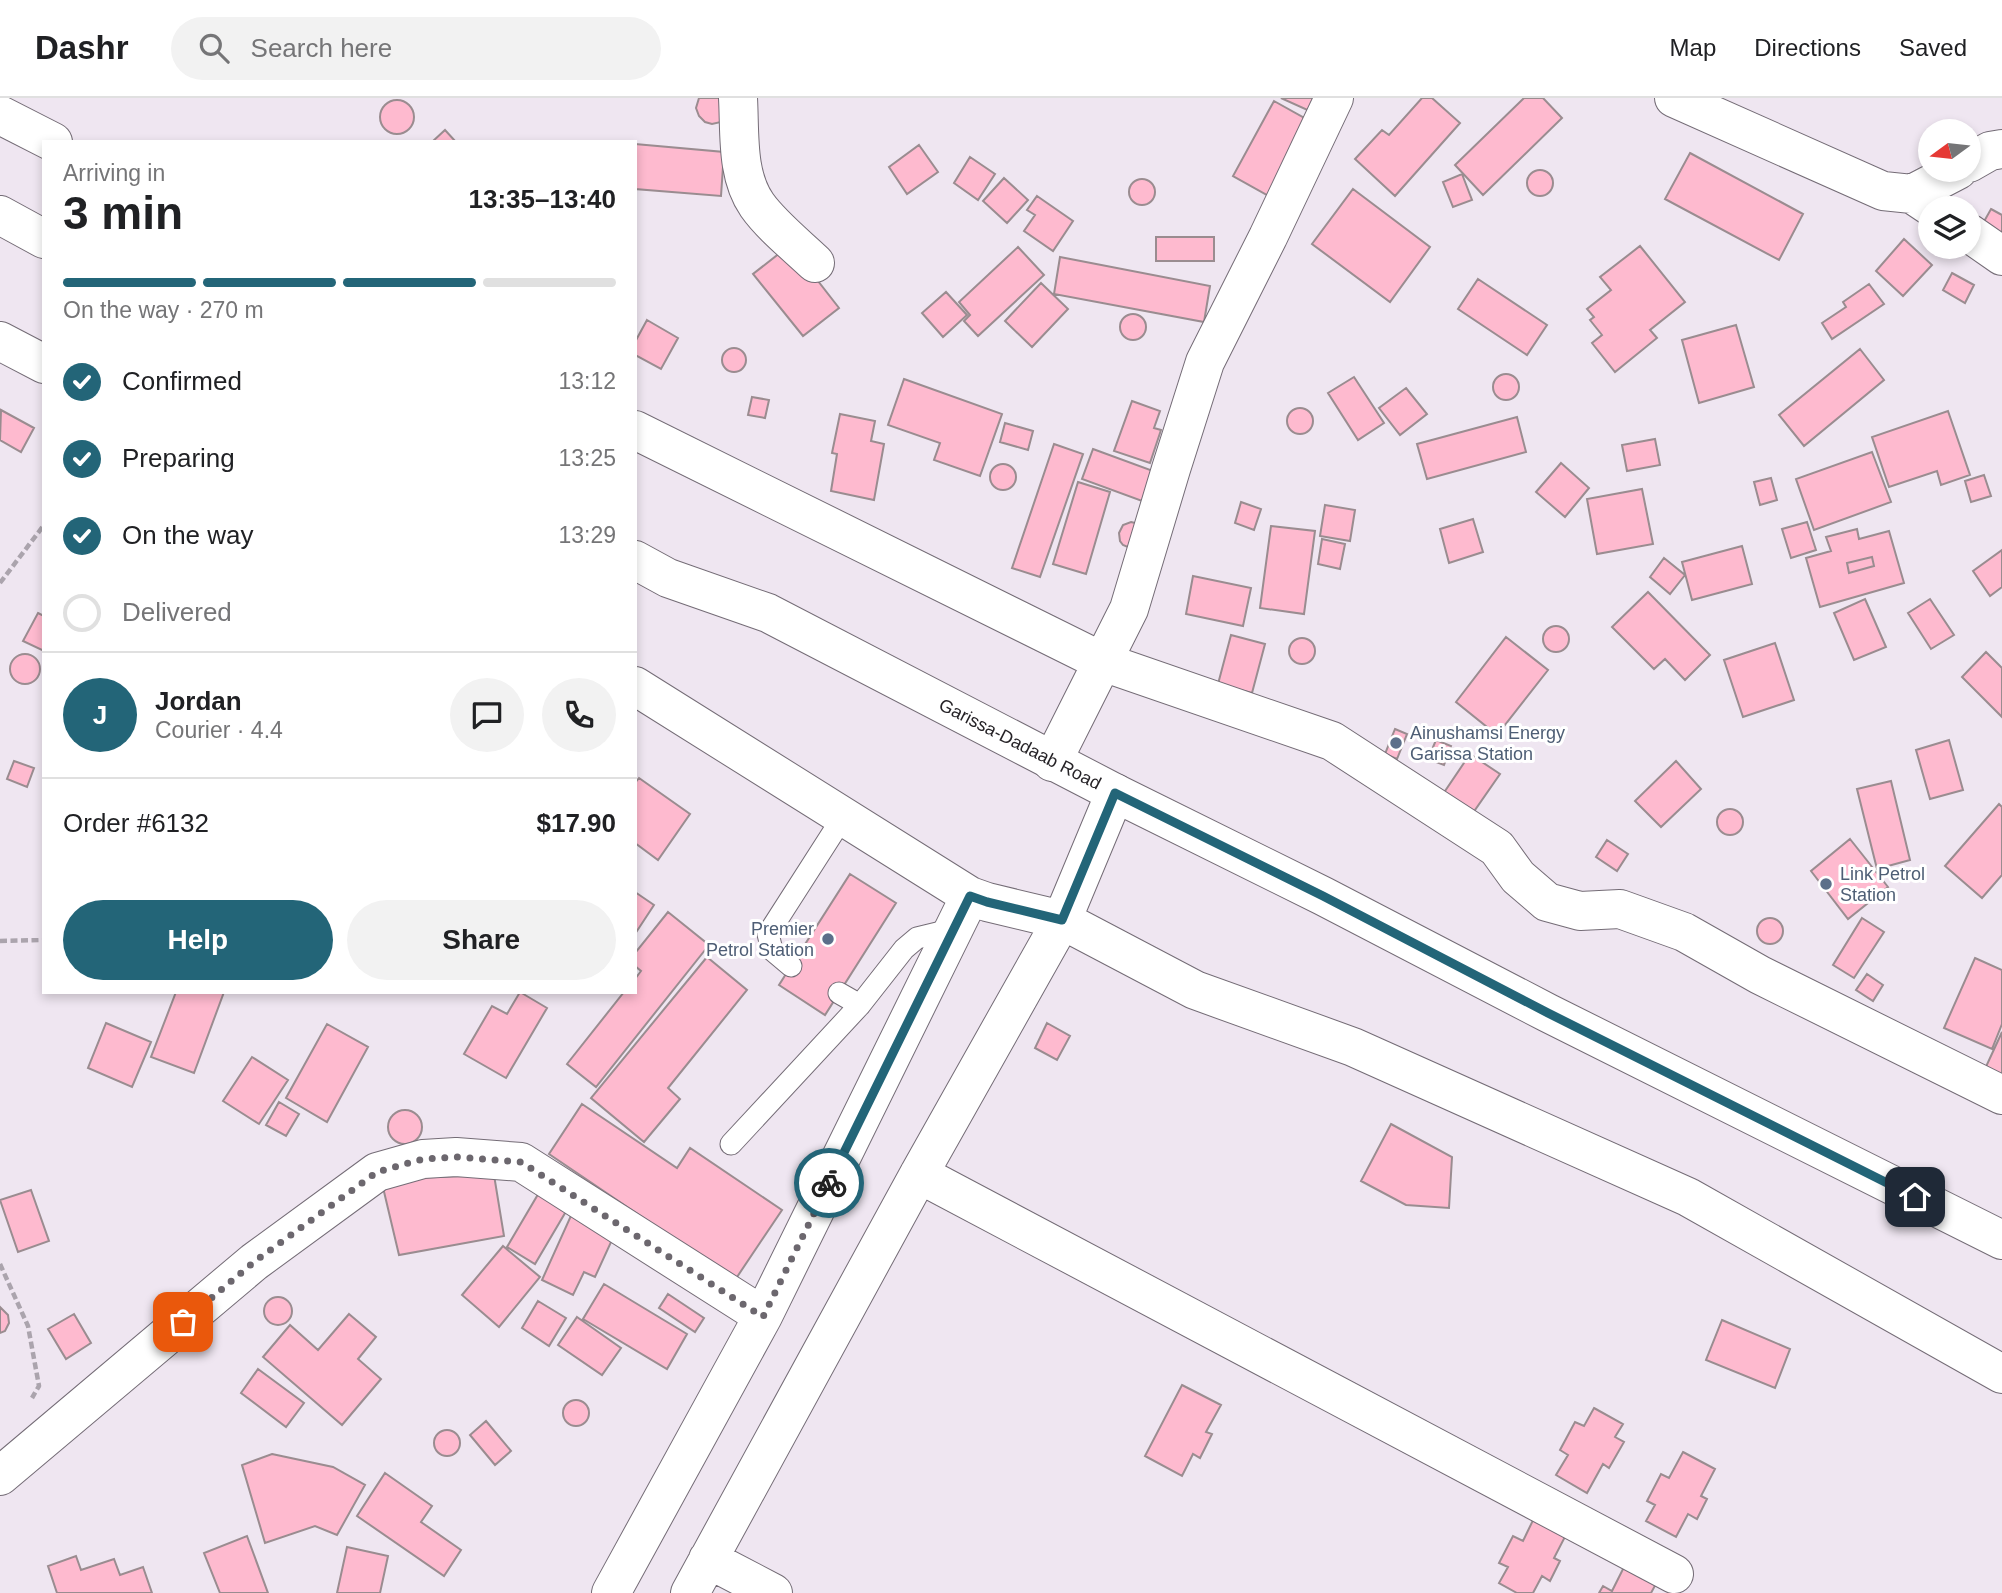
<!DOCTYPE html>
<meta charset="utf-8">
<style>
:root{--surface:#fff;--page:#f2f2f2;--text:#202124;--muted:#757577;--line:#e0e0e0;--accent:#236578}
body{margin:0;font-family:Helvetica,sans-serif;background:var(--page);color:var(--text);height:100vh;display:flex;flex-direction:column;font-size:26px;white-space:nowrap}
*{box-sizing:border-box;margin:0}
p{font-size:23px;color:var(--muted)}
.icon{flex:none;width:38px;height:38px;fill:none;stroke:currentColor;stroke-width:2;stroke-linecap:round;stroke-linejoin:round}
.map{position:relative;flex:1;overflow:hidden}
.sheet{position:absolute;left:42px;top:42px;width:595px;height:854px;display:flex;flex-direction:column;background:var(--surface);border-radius:0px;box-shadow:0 4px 10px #0003}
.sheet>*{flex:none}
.needle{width:46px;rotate:255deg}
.tools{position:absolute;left:1918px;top:21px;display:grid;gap:14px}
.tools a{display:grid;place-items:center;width:63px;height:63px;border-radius:50%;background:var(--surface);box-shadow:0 4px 10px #0003;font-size:35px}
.pin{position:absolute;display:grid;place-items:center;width:60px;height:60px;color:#fff;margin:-30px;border-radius:14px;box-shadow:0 4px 10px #0006}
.courier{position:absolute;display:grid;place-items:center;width:70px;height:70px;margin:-35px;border:5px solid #236578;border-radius:50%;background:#fff;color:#222;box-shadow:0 2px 9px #0007}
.head em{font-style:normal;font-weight:700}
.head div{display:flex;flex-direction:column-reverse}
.head{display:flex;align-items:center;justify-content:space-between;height:119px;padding:0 21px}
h1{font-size:46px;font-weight:700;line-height:52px}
.bar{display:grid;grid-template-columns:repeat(4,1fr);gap:10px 7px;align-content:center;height:84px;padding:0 21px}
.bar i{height:9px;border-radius:5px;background:var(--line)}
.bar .active{background:var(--accent)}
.bar p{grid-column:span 4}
.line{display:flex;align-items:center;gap:18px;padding:0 21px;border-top:2px solid var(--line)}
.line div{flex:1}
.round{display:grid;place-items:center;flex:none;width:74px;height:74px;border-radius:37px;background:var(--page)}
ol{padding:0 21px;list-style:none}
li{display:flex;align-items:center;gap:21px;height:77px}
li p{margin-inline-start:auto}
li .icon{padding:7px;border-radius:50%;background:var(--accent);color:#fff;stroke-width:4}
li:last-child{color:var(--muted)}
li i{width:38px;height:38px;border:4px solid var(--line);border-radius:50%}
.primary-button{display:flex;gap:14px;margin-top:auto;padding:14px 21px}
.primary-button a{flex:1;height:80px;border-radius:42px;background:var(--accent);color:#fff;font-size:28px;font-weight:700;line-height:80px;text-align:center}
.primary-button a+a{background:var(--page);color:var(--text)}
header{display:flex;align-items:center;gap:42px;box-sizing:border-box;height:98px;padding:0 35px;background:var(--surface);border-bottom:2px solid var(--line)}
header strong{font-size:33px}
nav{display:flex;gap:38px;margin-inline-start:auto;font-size:24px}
.search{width:490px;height:63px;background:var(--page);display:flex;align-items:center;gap:18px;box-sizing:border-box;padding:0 24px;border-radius:38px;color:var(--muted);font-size:26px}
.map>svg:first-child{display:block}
.building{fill:#febacf;stroke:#9a8c90;stroke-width:2;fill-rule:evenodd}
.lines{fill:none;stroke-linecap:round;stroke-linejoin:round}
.service-casing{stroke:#746c76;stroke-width:23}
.minor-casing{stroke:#746c76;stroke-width:40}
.trunk-casing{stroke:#746c76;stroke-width:40}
.path{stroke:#aba4ad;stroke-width:4.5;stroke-dasharray:7 3.5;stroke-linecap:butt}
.service{stroke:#fff;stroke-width:21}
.minor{stroke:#fff;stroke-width:38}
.trunk{stroke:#fff;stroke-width:38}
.done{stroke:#6c676e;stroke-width:7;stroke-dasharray:0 12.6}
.route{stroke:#236578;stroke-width:9}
.service-dot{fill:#5c6f8a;stroke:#fff;stroke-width:2.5}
.labels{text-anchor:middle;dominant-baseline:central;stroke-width:6;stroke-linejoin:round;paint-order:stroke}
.service-label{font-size:18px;fill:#4e5e75;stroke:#fff;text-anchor:start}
.street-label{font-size:18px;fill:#262327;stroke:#fff}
</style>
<header>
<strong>Dashr</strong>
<div class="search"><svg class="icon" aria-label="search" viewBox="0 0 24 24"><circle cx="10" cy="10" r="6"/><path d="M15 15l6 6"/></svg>Search here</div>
<nav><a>Map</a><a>Directions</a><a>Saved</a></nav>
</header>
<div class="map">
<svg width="2002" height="1495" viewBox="0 0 2002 1495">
<rect width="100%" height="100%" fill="#efe6f1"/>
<path class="building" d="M 699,0 L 728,0 L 721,24 L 712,26 L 705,24 L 699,18 L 696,10 Z
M 1281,0 L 1321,0 L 1314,15 Z
M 1422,0 L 1432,0 L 1460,25 L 1395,98 L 1355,61 L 1382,32 L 1389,37 Z
M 1524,0 L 1543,0 L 1562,20 L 1483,97 L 1455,67 Z
M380 19a17 17 0 1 1 34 0a17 17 0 1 1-34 0Z
M 1274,3 L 1315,26 L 1274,101 L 1233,78 Z
M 445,32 L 456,44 L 432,44 Z
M 635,46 L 724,54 L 721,98 L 635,91 Z
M 919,47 L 938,74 L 907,96 L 889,69 Z
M 1690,55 L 1803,116 L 1779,162 L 1665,101 Z
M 970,59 L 995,76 L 978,102 L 954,85 Z
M1527 85a13 13 0 1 1 26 0a13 13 0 1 1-26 0Z
M 1462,76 L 1472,102 L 1453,109 L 1443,84 Z
M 1004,80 L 1028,102 L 1007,125 L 983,103 Z
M1129 94a13 13 0 1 1 26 0a13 13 0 1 1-26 0Z
M 1353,91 L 1430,149 L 1390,204 L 1312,146 Z
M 1037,98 L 1073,123 L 1053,153 L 1024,133 L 1035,117 L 1027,112 Z
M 1991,111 L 2002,117 L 2002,149 L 1977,136 Z
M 1156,139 L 1214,139 L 1214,163 L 1156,163 Z
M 1904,141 L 1932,167 L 1903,198 L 1876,173 Z
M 790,147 L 839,210 L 803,238 L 753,176 Z
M 1640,148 L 1685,204 L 1650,232 L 1657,240 L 1615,274 L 1592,245 L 1602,237 L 1590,222 L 1594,219 L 1587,211 L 1611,192 L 1600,179 Z
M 1018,149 L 1044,177 L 978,238 L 964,223 L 970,217 L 959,204 Z
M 1060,159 L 1210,188 L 1204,224 L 1054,196 Z
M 1952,175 L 1974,187 L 1965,205 L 1943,192 Z
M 1478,181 L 1547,227 L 1527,257 L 1458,211 Z
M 1041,185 L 1068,211 L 1032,249 L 1005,223 Z
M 1869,186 L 1884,206 L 1832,241 L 1822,225 L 1846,209 L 1843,204 Z
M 946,194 L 967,217 L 943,239 L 922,215 Z
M1120 229a13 13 0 1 1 26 0a13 13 0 1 1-26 0Z
M 647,222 L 678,240 L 661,271 L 635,257 L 635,244 Z
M 1736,227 L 1754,289 L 1699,305 L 1682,242 Z
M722 262a12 12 0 1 1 24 0a12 12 0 1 1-24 0Z
M 1860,251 L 1884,282 L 1804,348 L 1779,317 Z
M1493 289a13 13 0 1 1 26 0a13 13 0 1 1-26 0Z
M 1354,279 L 1384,325 L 1358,342 L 1328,295 Z
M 904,281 L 1002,316 L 980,378 L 934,362 L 940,345 L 888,327 Z
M 1406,290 L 1427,316 L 1400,337 L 1379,310 Z
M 752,299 L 769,302 L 765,320 L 748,317 Z
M 1132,303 L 1160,313 L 1154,330 L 1161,332 L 1150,365 L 1114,353 Z
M1287 323a13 13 0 1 1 26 0a13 13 0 1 1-26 0Z
M 1,312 L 34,330 L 21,354 L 0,342 Z
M 1948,313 L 1970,377 L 1941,387 L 1937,373 L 1889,389 L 1872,339 Z
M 840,316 L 875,323 L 871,343 L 884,346 L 874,402 L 831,393 L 837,356 L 832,355 Z
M 1517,319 L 1526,354 L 1427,381 L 1417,346 Z
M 1005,325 L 1033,333 L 1028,352 L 1000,344 Z
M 1655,341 L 1660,367 L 1627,373 L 1622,347 Z
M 1054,346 L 1083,356 L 1040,479 L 1012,470 Z
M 1093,351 L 1164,377 L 1153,407 L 1082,381 Z
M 1872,354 L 1891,404 L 1814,432 L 1796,381 Z
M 1561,365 L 1589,390 L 1565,419 L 1536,394 Z
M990 379a13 13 0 1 1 26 0a13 13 0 1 1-26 0Z
M 1984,377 L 1991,398 L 1971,404 L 1965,383 Z
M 1771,380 L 1777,402 L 1760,407 L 1754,384 Z
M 1078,384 L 1110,394 L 1086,476 L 1053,466 Z
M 1642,391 L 1653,446 L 1597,456 L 1587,401 Z
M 1241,404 L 1261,411 L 1254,432 L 1235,425 Z
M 1325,407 L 1355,412 L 1350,443 L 1320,438 Z
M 1473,421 L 1483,454 L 1449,465 L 1440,431 Z
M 1131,424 L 1139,426 L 1130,450 L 1123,447 L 1120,443 L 1119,435 L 1123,427 Z
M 1807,424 L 1816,452 L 1791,460 L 1782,431 Z
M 1271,428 L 1315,433 L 1304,516 L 1260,510 Z
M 1857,431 L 1859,441 L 1889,433 L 1904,485 L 1820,509 L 1806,460 L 1831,453 L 1826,439 ZM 1872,459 L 1874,468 L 1849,475 L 1847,465 Z
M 1322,441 L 1345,446 L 1340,471 L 1318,466 Z
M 1742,448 L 1752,486 L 1692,502 L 1682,464 Z
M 2002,452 L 2002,489 L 1990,498 L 1973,473 Z
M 1872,459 L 1874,468 L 1849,475 L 1847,465 Z
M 1664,460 L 1685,477 L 1670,496 L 1650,479 Z
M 1193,478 L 1251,490 L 1243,528 L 1186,516 Z
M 1648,494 L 1710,557 L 1685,582 L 1665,561 L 1654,571 L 1612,529 Z
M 1865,501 L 1886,549 L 1854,562 L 1834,515 Z
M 1930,501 L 1954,537 L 1931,551 L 1908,515 Z
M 38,515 L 44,518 L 44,553 L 23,543 Z
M1543 541a13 13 0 1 1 26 0a13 13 0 1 1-26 0Z
M 1231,537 L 1265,546 L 1252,595 L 1218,586 Z
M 1506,539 L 1548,572 L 1497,637 L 1456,604 Z
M1289 553a13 13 0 1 1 26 0a13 13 0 1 1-26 0Z
M 1775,545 L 1794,602 L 1743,619 L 1724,562 Z
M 1986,554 L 2002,570 L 2002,619 L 1962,579 Z
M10 571a15 15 0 1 1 30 0a15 15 0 1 1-30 0Z
M 1395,631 L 1407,636 L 1397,661 L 1385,656 Z
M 1436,642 L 1451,648 L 1444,667 L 1428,661 Z
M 1949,642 L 1963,692 L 1930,701 L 1916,652 Z
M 1470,656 L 1500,676 L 1468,722 L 1439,702 Z
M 14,663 L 34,670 L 27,689 L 7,681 Z
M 1676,663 L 1701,691 L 1661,729 L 1635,703 Z
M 639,680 L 690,716 L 658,762 L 635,745 L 635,685 Z
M 1891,683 L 1910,762 L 1877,771 L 1857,691 Z
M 1999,706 L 2002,709 L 2002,777 L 1982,800 L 1945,768 Z
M1717 724a13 13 0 1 1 26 0a13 13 0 1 1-26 0Z
M 1850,741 L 1888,789 L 1848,821 L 1811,773 Z
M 1607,742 L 1628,756 L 1617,773 L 1596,759 Z
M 850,776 L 896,805 L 825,917 L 779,887 Z
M 635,794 L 654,807 L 635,836 Z
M 668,814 L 709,847 L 596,989 L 567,966 L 624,894 L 635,894 L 635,881 L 641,873 L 635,868 L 635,855 Z
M 1862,820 L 1884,834 L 1854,880 L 1833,867 Z
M1757 833a13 13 0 1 1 26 0a13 13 0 1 1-26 0Z
M 707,859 L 747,892 L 668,990 L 680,1001 L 644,1044 L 591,1000 Z
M 1975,860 L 2002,872 L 2002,926 L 1992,951 L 1944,930 Z
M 1867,876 L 1883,887 L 1873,903 L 1856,892 Z
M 176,894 L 224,894 L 194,975 L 151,959 Z
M 520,894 L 547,910 L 506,980 L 464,956 L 492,908 L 507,916 Z
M 106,925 L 151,944 L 132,989 L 88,970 Z
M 1047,925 L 1070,938 L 1057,962 L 1035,950 Z
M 327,926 L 368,949 L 327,1024 L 286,1000 Z
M 2002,934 L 2002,981 L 1984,973 Z
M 252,959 L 288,982 L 259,1026 L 223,1003 Z
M 279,1004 L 299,1016 L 286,1038 L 266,1027 Z
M 582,1006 L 677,1070 L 690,1050 L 782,1112 L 735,1182 L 549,1056 Z
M388 1029a17 17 0 1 1 34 0a17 17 0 1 1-34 0Z
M 1391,1026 L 1452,1059 L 1449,1110 L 1406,1107 L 1361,1083 Z
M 494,1077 L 504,1138 L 399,1157 L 381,1081 Z
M 31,1092 L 49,1143 L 18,1154 L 0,1102 Z
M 540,1093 L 568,1110 L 535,1166 L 507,1149 Z
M 574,1111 L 617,1131 L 595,1179 L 584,1174 L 573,1197 L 542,1182 Z
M 503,1148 L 540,1179 L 499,1229 L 462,1197 Z
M 604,1186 L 687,1236 L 667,1271 L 583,1221 Z
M 668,1196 L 704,1220 L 695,1234 L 659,1210 Z
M264 1213a14 14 0 1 1 28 0a14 14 0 1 1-28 0Z
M 538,1203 L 566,1220 L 549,1248 L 522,1230 Z
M 0,1209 L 8,1217 L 9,1225 L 5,1233 L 0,1235 Z
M 74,1216 L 91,1245 L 66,1261 L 48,1231 Z
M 349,1216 L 376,1239 L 358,1261 L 381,1281 L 342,1327 L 263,1259 L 290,1227 L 318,1252 Z
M 577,1219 L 621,1250 L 602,1277 L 558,1247 Z
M 1722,1222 L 1790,1251 L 1775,1290 L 1706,1262 Z
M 258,1271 L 304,1305 L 286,1329 L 241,1295 Z
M 1182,1287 L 1221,1307 L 1206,1334 L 1212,1336 L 1200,1360 L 1193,1356 L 1182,1378 L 1145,1358 Z
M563 1315a13 13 0 1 1 26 0a13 13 0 1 1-26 0Z
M 1594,1310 L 1623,1326 L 1615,1339 L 1624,1344 L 1609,1370 L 1603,1366 L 1587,1395 L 1556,1377 L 1568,1357 L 1560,1352 L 1575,1324 L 1584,1328 Z
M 486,1323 L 511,1353 L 495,1367 L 470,1337 Z
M434 1345a13 13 0 1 1 26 0a13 13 0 1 1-26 0Z
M 1683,1354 L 1715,1371 L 1701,1398 L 1707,1401 L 1697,1421 L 1688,1416 L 1676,1439 L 1646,1423 L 1655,1407 L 1647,1403 L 1661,1376 L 1669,1380 Z
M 272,1356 L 333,1369 L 365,1387 L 337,1437 L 315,1428 L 265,1445 L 242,1367 Z
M 385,1375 L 432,1408 L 421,1424 L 461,1452 L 444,1478 L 357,1418 Z
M 1536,1416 L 1568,1433 L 1554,1460 L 1560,1463 L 1550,1483 L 1542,1478 L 1533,1495 L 1517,1495 L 1499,1485 L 1508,1469 L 1499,1465 L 1513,1438 L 1523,1443 Z
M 247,1438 L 268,1495 L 220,1495 L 204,1455 Z
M 347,1449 L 388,1458 L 380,1495 L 337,1495 Z
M 76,1458 L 81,1472 L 114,1461 L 120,1477 L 143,1469 L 152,1495 L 57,1495 L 48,1468 Z
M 1625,1467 L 1657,1484 L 1651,1495 L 1599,1495 L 1603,1488 L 1612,1493 Z"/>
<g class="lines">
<g class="service-casing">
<path id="service" d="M 791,868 L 772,852 L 768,836 L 843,719
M 839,895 L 860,907
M 731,1046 L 860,907 L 904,851 L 917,840 L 954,831"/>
</g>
<g class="minor-casing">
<path id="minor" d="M 738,0 C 740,35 736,77 757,107 C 771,127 796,147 815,165
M 1674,0 L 1883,93 L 1912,96 L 1933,110
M 0,17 L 53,44
M 1969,65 L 1990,53 L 2002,51
M 1912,96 L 1958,72
M 1969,135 L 2002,158
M 0,243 L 44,266
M 635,332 L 1103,564 L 1332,643 L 1497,750 L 1518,779 L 1547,804 L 1580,813 L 1620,811 L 1684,834 L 1760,877 L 2002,997
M 635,588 L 970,798 L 987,804 L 1062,822 L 1195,892 L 1353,949 L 1688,1099 L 2002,1276
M 1052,664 L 1129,511 L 1171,371 L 1205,264 L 1268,139 L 1334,0
M 919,1076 L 1674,1476
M 0,1378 L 254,1164 L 377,1074 L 423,1061 L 456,1059 L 521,1064 L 763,1218
M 708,1461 L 773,1495
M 611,1495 L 763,1218 L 970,798
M 690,1495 L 919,1076 L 1062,822 L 1115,695"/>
</g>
<g class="trunk-casing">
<path id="trunk" d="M 0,117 L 44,141
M 635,462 L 668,480 L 768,515 L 1115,695 L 1323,798 L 1548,915 L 2002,1142"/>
</g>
<path class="path" d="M 0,485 L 44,427
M 0,843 L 44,842
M 0,1166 L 28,1228 L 39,1288 L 32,1300"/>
<use href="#service" class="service"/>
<use href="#minor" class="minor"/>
<use href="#trunk" class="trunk"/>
</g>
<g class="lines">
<path class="done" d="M 183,1224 L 254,1164 L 377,1074 L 423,1061 L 456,1059 L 521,1064 L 763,1219 L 829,1085"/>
<path class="route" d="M 829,1085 L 970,798 L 987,804 L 1062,822 L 1115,695 L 1323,798 L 1548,915 L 1915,1099"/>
</g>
<g class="service-dot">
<circle cx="1396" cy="645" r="7"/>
<circle cx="1826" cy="786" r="7"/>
<circle cx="828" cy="841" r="7"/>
</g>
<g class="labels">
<g class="service-label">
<text x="1410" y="635">Ainushamsi Energy<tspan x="1410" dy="21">Garissa Station</tspan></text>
<text x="1840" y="776">Link Petrol<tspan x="1840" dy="21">Station</tspan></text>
<text x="814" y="831" text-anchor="end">Premier<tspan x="814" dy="21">Petrol Station</tspan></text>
</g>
<g class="street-label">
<text transform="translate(1020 646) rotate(27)">Garissa-Dadaab Road</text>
</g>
</g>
</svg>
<div class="tools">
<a><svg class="needle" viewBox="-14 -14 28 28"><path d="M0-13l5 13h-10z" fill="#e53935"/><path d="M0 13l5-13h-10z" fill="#757577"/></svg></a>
<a><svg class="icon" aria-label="layers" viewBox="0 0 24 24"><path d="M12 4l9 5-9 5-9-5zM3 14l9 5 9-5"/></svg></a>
</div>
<div class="pin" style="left:183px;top:1224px;background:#ea580c"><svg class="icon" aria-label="bag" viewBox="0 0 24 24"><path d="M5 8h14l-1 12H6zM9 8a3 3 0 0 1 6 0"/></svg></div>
<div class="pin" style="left:1915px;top:1099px;background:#1f2937"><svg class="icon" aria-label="home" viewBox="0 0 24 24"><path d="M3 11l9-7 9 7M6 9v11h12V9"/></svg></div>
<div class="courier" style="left:829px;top:1085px"><svg class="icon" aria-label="bike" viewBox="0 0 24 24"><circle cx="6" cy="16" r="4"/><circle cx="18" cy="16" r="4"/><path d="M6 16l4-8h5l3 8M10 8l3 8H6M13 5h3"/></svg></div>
<section class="sheet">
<div class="head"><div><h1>3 min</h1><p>Arriving in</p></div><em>13:35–13:40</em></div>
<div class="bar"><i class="active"></i><i class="active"></i><i class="active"></i><i></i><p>On the way · 270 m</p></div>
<ol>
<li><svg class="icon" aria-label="check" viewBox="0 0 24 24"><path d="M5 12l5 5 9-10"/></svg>Confirmed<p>13:12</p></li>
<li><svg class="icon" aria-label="check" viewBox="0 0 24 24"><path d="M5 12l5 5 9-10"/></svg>Preparing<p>13:25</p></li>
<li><svg class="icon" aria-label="check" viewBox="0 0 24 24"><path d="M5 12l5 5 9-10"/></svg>On the way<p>13:29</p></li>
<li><i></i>Delivered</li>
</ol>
<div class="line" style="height:126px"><b class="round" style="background:var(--accent);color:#fff">J</b><div><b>Jordan</b><p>Courier · 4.4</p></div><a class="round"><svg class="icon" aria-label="chat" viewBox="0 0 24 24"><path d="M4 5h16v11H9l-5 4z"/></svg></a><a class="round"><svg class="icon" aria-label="phone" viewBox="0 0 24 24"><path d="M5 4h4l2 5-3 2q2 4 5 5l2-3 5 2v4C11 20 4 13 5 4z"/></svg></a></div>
<div class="line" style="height:91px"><div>Order #6132</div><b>$17.90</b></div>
<div class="primary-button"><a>Help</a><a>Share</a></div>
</section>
</div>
